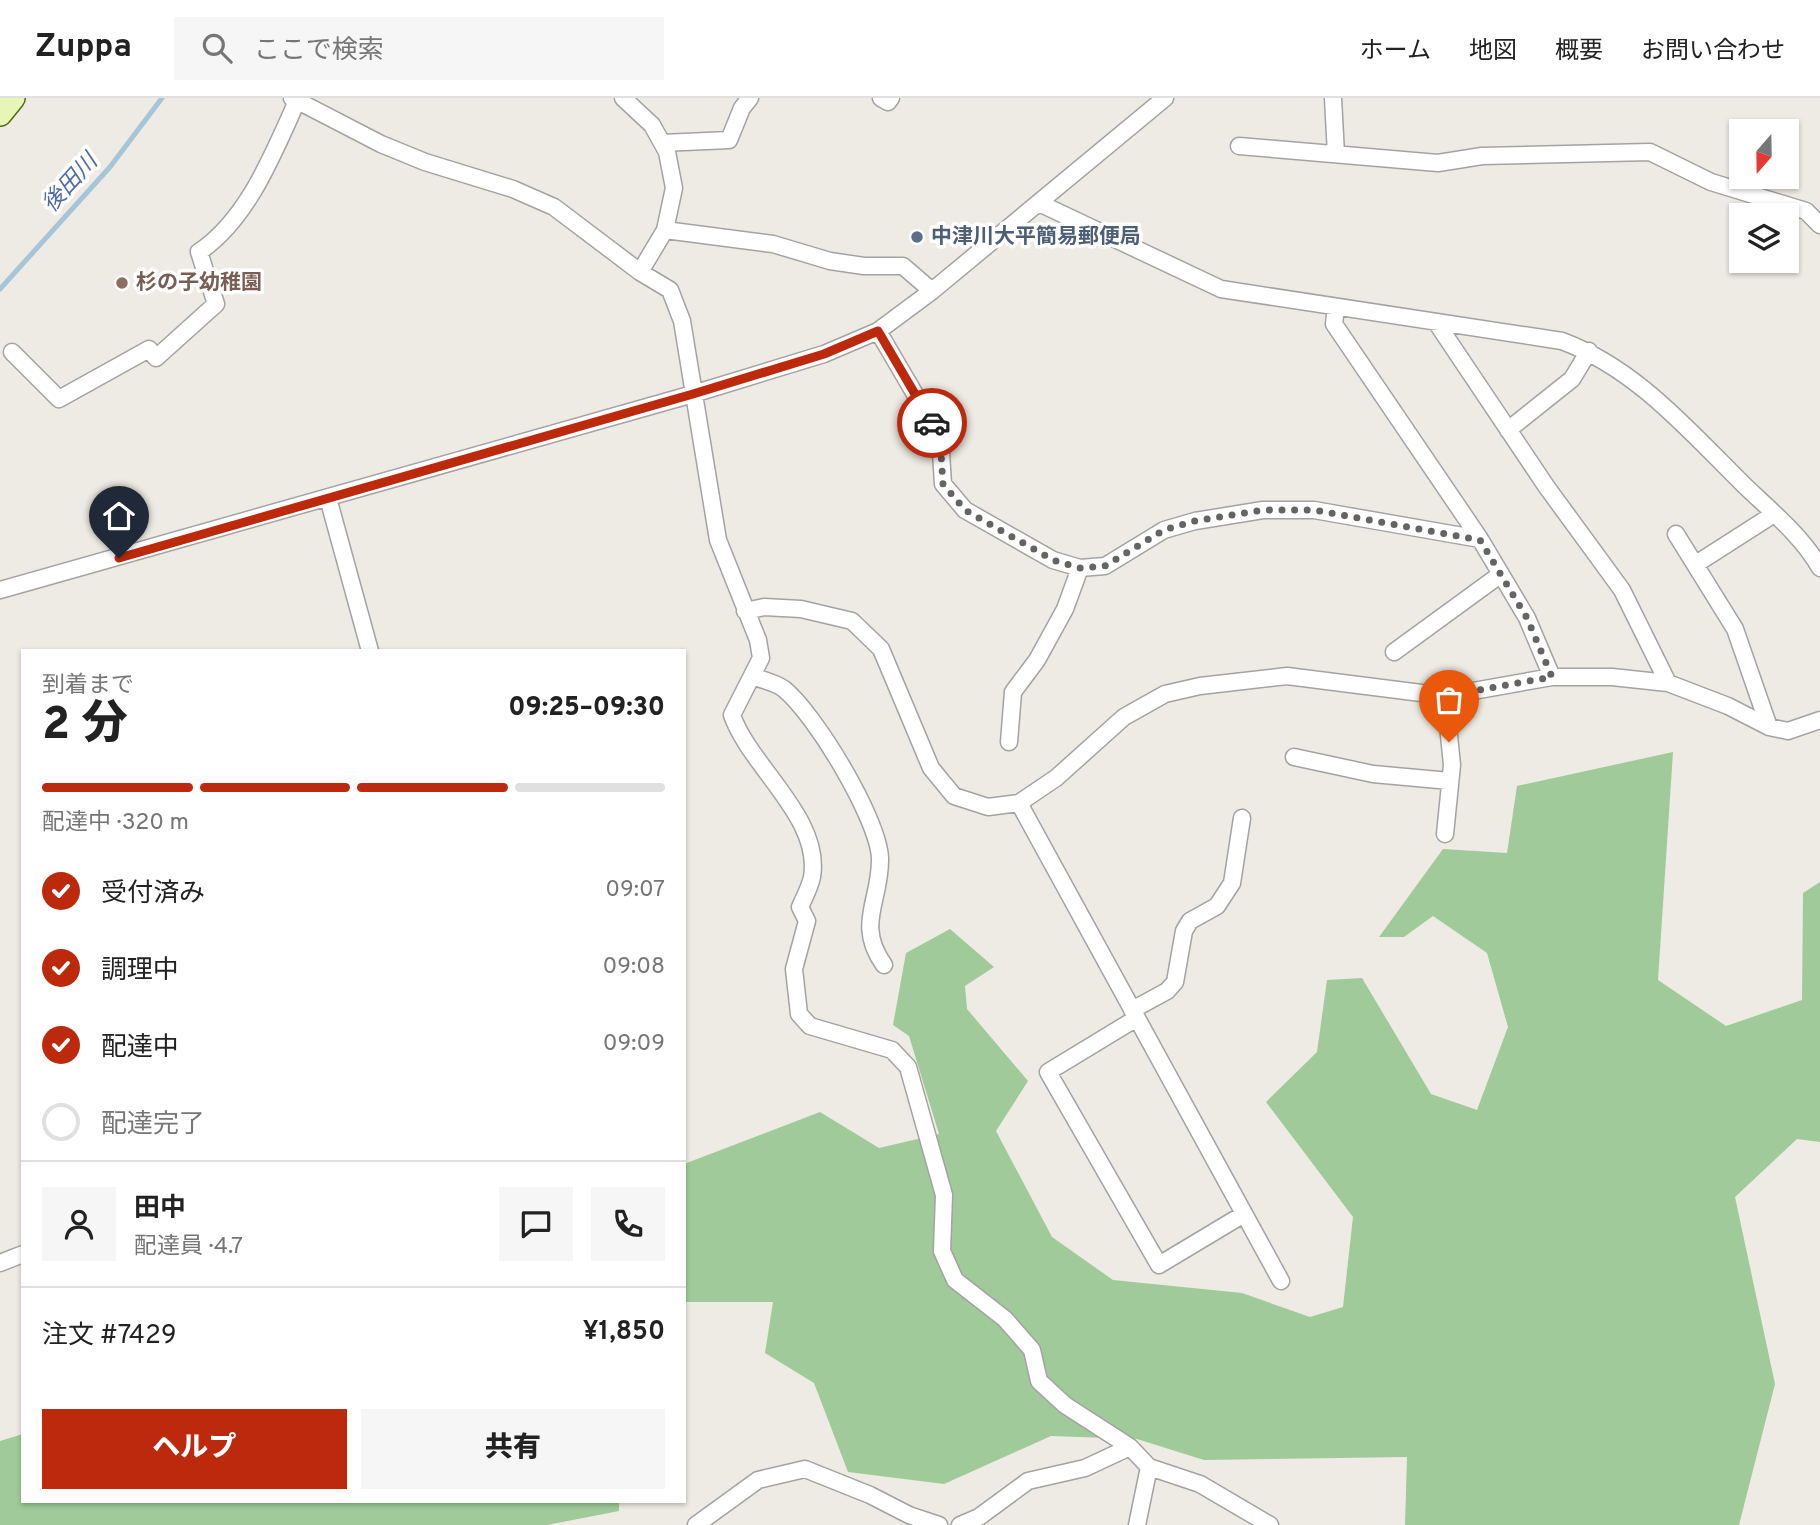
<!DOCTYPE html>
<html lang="ja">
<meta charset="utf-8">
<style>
:root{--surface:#fff;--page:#f6f6f6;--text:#222;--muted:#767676;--line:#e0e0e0;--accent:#bc290d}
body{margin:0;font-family:Overpass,"Noto Sans JP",sans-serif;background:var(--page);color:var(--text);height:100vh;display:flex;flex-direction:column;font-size:26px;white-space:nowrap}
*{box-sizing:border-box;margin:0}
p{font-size:23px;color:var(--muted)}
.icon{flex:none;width:38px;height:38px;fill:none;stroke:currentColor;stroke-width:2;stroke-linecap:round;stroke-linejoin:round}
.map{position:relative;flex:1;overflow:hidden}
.details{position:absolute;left:21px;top:551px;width:665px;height:854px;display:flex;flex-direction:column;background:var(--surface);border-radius:0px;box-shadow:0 2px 5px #0004}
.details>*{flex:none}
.needle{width:46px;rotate:200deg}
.buttons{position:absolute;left:1729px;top:21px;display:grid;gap:14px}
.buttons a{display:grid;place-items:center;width:70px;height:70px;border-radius:0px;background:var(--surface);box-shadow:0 2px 5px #0004;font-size:35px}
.pin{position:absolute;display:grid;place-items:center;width:60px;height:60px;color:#fff;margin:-72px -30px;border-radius:50% 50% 50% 0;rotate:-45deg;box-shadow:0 0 7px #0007}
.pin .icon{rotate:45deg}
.courier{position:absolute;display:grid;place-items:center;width:70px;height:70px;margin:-35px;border:5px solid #bc290d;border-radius:50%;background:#fff;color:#222;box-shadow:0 2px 9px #0007}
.summary em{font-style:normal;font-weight:800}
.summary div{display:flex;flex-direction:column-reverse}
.summary{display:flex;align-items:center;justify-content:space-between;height:119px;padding:0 21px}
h1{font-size:46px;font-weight:800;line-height:52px}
.bar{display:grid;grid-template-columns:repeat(4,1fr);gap:10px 7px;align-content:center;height:84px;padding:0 21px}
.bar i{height:9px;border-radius:5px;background:var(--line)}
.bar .selected{background:var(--accent)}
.bar p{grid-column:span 4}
.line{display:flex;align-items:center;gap:18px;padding:0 21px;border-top:2px solid var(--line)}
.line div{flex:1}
.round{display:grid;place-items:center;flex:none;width:74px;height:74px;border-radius:0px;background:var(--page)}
ol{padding:0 21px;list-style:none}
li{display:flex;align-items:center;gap:21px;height:77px}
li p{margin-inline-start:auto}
li .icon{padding:7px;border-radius:50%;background:var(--accent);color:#fff;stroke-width:4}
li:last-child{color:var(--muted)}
li i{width:38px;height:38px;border:4px solid var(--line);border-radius:50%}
.button{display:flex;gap:14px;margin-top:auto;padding:14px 21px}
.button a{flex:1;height:80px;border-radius:0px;background:var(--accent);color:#fff;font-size:28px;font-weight:800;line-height:80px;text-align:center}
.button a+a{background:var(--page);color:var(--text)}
header{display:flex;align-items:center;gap:42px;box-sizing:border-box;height:98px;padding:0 35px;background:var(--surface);border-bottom:2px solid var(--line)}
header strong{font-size:33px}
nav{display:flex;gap:38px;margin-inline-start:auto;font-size:24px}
.search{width:490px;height:63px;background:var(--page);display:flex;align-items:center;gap:18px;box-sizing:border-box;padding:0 24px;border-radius:0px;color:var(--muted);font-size:26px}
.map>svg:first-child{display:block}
.forest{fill:#a0ca9a}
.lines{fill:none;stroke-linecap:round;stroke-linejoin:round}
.stream{stroke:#a6c5d8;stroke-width:5}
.street-casing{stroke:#a3a3a3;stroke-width:19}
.secondary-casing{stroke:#526b0b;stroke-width:26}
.street{stroke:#fff;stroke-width:16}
.secondary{stroke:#e8f5b9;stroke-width:23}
.done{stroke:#656462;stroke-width:7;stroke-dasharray:0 12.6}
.route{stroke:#bc290d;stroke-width:9}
.service-dot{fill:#5c6f8a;stroke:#fff;stroke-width:2.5}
.education-dot{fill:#8d6e63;stroke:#fff;stroke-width:2.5}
.labels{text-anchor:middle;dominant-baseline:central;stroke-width:7;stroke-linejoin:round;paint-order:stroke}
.service-label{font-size:21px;font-weight:bold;fill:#4e5e75;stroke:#fff;text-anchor:start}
.education-label{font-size:21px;font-weight:bold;fill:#785e54;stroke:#fff;text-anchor:start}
.water-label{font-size:23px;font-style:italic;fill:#4f6da5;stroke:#fff}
</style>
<header>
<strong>Zuppa</strong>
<div class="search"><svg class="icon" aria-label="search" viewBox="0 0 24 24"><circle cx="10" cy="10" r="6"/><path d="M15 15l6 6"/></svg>ここで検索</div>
<nav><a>ホーム</a><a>地図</a><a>概要</a><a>お問い合わせ</a></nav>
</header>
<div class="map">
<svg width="1820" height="1427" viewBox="0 0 1820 1427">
<rect width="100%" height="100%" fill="#edebe3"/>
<path class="forest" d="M 1673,654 L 1658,882 L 1726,928 L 1802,902 L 1803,795 L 1820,784 L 1820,1044 L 1797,1041 L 1735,1099 L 1775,1286 L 1739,1427 L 1405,1427 L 1407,1359 L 1204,1362 L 1137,1341 L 1051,1338 L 944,1386 L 848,1374 L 814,1285 L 765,1255 L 773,1204 L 684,1204 L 684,1066 L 820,1014 L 879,1050 L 939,1036 L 909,938 L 893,927 L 906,855 L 950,831 L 994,869 L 965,888 L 967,911 L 1028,983 L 996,1033 L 1052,1139 L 1113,1182 L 1242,1195 L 1310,1219 L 1343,1209 L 1353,1119 L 1266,1004 L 1317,954 L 1327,882 L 1362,880 L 1431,996 L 1477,1012 L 1508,929 L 1487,855 L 1433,818 L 1404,839 L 1379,839 L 1443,751 L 1507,755 L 1517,688 Z
M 23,1336 L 23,1404 L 619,1404 L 619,1413 L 547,1427 L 0,1427 L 0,1343 Z"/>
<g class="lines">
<path class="stream" d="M 0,191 L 110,69 L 162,0"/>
<g class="street-casing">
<path id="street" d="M 292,0 L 381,46 L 425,64 L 513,91 L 554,109 L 640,174 L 670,192 L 682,223 L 718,442 L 758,542 L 761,560 L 732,617 C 750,669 822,720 812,779 C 810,789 804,800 800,809 L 807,823 L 794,871 L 799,916 L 810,928 L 892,952 L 908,969 L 944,1097 L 942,1153 L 955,1182 L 1005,1221 L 1032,1252 L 1039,1283 L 1065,1307 L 1130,1349 L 1149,1369 L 1200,1386 L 1270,1427
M 623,0 L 652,27 L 667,54 L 674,90 L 665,132 L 640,174
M 881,0 L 888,4 L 891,0
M 1333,0 L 1336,56
M 662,45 L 729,42 L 742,10 L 750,0
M 1239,48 L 1438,65 L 1482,58 L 1650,54 L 1711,84 L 1806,113 L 1820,127
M 1041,106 L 1221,191 L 1562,243 C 1637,271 1689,333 1745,388 C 1770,412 1803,439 1820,470
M 665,132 L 773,146 L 830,163 L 864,168 L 903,168 L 932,193
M 1336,209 L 1334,226 L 1480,441 L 1527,520 L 1552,579
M 1436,224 L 1546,388 L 1622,492 L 1668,585
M 878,233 L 940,339 L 943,386 L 965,412 L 1053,462 L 1080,470 L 1105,468 L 1164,432 L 1195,423 L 1263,412 L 1314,412 L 1480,441
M 12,254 L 59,301 L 149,251 L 156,260 L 216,206 L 199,154 C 248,121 273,56 297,3
M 1508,332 L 1572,281 L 1589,253
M 328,400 L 370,553
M 1676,436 L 1735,531 L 1769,629
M 1696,466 L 1774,416
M 0,492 L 693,296 L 824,256 L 878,233 L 932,193 L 1165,0
M 745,513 L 764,509 L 801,511 L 852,523 L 881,551 L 931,670 L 954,698 L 988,709 L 1019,705 L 1056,680 L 1124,619 L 1165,596 L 1200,588 L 1287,578 L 1445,598 L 1552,579 L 1612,579 L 1668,585 L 1728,608 L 1769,629 L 1788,633 L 1820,622
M 1394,554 L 1501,476
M 754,579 C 764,582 776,585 784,591 C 815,616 878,720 880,760 C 881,803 855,826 884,867
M 1445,598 L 1452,667 L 1445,736
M 1009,644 L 1013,594 L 1037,562 L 1065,511 L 1080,470
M 1294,659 L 1373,676 L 1450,683
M 1019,705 L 1281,1183
M 1132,912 L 1167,893 L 1175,884 L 1184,833 L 1190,823 L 1217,808 L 1232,785 L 1242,720
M 1137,920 L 1048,974 L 1159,1167 L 1244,1116
M 0,1165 L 23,1156
M 696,1427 L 758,1382 L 805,1371 L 870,1397 L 909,1417 L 939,1427
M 960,1427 L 979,1419 L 1028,1383 L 1085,1370 L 1130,1349
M 1137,1427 L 1149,1369"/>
</g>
<g class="secondary-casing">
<path id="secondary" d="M 0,16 L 13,0"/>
</g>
<use href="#street" class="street"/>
<use href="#secondary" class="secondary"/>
</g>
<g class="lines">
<path class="done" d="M 932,325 L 940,339 L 943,386 L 965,412 L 1053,462 L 1080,470 L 1105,468 L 1164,432 L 1195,423 L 1263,412 L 1314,412 L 1480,442 L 1527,520 L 1552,579 L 1445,598 L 1449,644"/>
<path class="route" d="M 119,460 L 693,296 L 824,256 L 878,233 L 932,325"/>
</g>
<circle class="service-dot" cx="917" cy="139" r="7"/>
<circle class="education-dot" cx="122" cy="185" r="7"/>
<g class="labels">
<g class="service-label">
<text x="931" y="139">中津川大平簡易郵便局</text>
</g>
<g class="education-label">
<text x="136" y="185">杉の子幼稚園</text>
</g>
<g class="water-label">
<text transform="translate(71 86) rotate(-48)">後田川</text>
</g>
</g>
</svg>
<div class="buttons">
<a><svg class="needle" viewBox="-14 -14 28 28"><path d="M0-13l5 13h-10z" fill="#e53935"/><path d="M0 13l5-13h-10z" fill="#767676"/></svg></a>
<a><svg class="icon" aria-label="layers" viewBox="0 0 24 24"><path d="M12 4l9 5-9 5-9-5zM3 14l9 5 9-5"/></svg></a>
</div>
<div class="pin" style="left:1449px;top:644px;background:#ea580c"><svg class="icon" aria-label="bag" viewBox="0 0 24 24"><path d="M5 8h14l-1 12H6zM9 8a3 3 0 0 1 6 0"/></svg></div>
<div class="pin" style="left:119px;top:460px;background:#1f2937"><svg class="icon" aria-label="home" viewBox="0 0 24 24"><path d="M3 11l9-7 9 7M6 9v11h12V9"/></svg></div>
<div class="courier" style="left:932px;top:325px"><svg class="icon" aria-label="car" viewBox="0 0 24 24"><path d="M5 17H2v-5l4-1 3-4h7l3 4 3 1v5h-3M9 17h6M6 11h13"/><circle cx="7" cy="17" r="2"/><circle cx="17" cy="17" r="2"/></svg></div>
<section class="details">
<div class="summary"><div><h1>2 分</h1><p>到着まで</p></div><em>09:25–09:30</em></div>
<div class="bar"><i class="selected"></i><i class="selected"></i><i class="selected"></i><i></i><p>配達中 · 320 m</p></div>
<ol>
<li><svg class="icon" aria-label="check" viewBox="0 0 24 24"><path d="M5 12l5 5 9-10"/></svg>受付済み<p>09:07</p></li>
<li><svg class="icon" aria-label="check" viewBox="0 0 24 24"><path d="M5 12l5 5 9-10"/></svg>調理中<p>09:08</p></li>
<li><svg class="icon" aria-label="check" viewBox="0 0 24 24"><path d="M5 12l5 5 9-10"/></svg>配達中<p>09:09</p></li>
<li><i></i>配達完了</li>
</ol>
<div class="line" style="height:126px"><a class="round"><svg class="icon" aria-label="person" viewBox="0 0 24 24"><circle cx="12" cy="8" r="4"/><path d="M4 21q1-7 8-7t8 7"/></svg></a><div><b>田中</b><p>配達員 · 4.7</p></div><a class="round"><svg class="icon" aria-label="chat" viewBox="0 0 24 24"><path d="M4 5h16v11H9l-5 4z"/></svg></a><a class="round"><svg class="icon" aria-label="phone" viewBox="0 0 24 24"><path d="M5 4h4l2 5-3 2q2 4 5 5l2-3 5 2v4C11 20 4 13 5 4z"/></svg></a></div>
<div class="line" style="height:91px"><div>注文 #7429</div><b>¥1,850</b></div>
<div class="button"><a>ヘルプ</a><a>共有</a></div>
</section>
</div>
